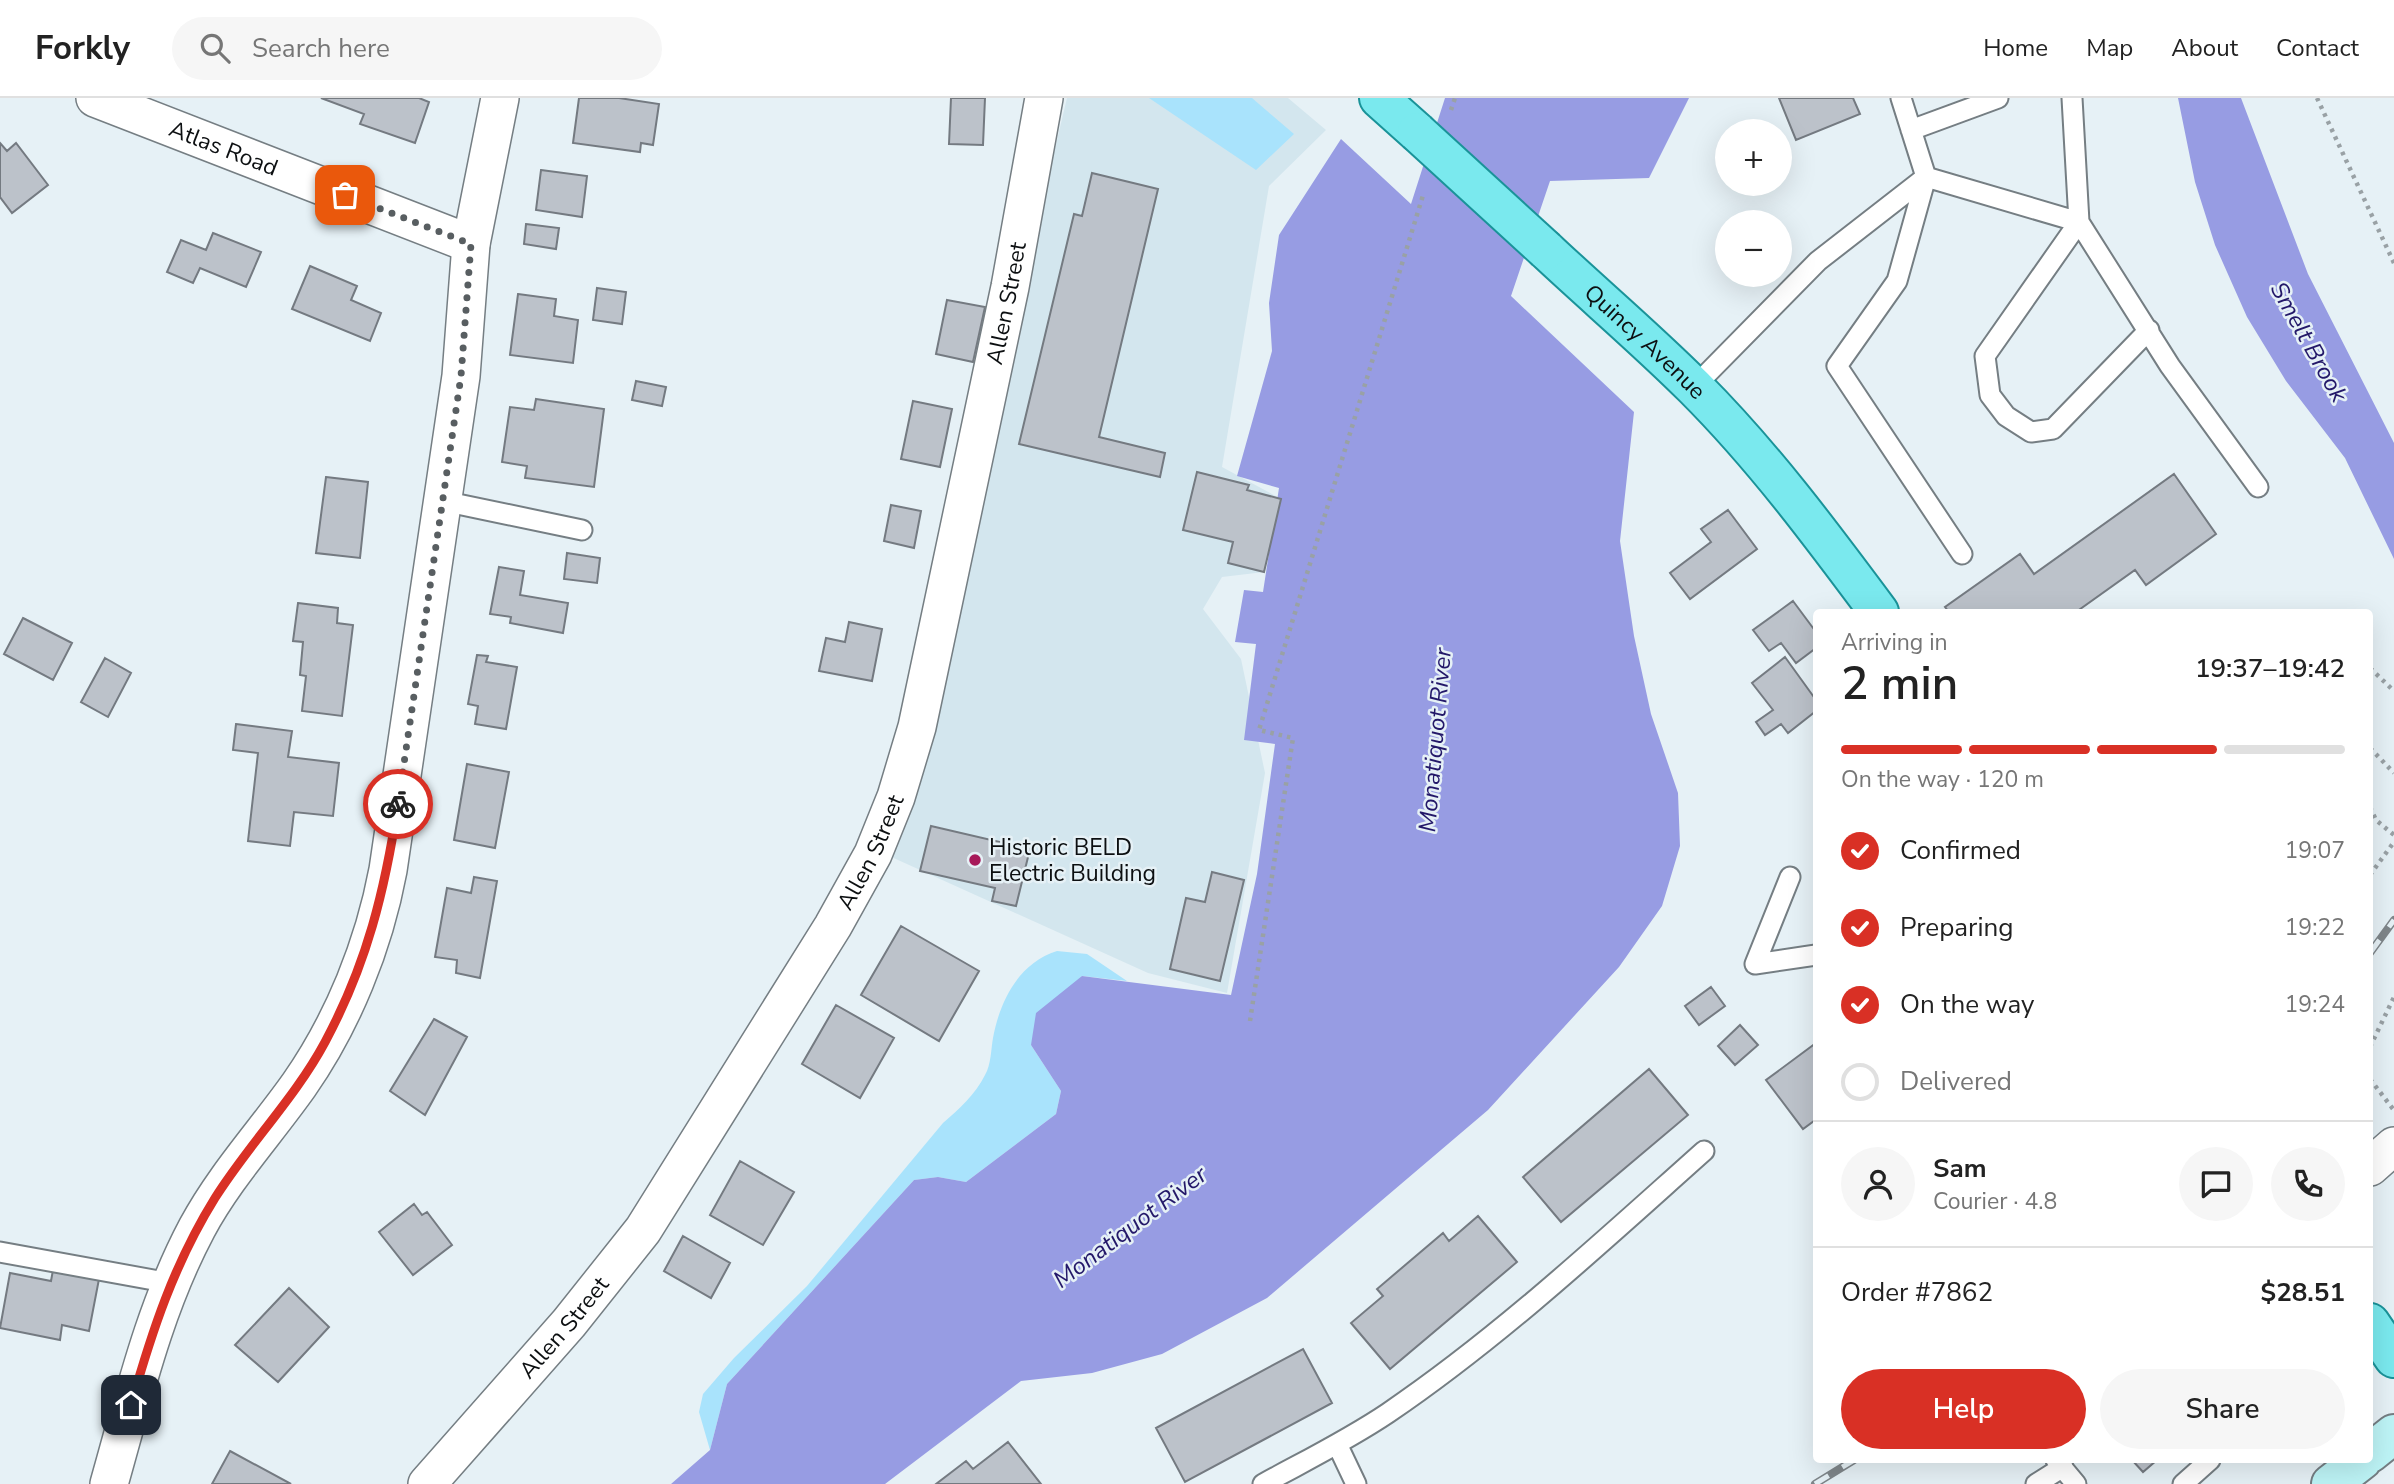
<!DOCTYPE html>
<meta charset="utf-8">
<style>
:root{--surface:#fff;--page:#f6f6f6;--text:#222;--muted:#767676;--line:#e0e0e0;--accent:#d93025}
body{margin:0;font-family:"Nunito Sans",sans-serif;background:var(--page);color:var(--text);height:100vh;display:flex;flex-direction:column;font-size:26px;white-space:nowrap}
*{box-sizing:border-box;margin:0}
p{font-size:23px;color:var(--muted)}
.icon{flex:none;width:38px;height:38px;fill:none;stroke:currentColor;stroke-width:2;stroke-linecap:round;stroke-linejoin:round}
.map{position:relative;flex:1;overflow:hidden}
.panel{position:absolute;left:1813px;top:511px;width:560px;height:854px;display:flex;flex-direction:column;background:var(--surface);border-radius:7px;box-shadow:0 7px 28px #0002}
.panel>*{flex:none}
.controls{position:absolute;left:1715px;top:21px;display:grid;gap:14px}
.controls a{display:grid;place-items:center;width:77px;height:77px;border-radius:50%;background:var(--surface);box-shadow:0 7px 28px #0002;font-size:35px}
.pin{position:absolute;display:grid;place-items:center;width:60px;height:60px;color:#fff;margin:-30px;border-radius:14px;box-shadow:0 4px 10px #0006}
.courier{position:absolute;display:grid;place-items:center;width:70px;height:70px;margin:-35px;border:5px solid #d93025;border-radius:50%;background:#fff;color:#222;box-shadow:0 2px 9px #0007}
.overview em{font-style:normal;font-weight:600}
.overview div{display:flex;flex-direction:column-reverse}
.overview{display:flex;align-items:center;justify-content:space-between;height:119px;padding:0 28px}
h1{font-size:46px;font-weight:600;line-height:52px}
.bar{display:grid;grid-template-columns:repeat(4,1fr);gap:10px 7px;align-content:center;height:84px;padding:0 28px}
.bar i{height:9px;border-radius:5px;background:var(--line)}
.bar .current{background:var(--accent)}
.bar p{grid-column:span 4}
.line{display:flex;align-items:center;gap:18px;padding:0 28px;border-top:2px solid var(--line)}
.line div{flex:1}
.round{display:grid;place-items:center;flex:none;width:74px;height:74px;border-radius:37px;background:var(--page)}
ol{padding:0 28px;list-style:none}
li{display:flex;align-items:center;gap:21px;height:77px}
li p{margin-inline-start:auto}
li .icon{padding:7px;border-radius:50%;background:var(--accent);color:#fff;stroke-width:4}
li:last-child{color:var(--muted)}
li i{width:38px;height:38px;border:4px solid var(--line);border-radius:50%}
.cta{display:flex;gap:14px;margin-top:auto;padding:14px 28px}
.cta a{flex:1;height:80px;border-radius:42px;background:var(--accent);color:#fff;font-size:28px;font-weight:600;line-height:80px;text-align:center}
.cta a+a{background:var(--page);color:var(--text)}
header{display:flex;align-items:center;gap:42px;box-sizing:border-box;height:98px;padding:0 35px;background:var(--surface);border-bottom:2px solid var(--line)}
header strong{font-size:33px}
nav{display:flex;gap:38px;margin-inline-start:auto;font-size:24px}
.search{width:490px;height:63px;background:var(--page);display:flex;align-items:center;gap:18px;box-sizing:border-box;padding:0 24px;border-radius:38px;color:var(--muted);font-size:26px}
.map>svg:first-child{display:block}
.built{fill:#d3e6ee}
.green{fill:#a9e3fc}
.water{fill:#979ce3}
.building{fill:#bcc2ca;stroke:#747a81;stroke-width:2}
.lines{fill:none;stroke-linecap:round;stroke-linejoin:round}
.lane-casing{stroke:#757e83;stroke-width:23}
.street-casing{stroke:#757e83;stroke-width:40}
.secondary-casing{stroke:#757e83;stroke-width:42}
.primary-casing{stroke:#1a9399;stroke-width:42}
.path{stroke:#99a1a5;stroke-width:4.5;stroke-dasharray:3.5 5;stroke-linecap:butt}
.lane{stroke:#fff;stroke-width:19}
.street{stroke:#fff;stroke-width:37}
.secondary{stroke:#bdf4f6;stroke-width:38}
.primary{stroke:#7ae9ee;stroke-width:38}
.rail-casing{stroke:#7f868a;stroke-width:8}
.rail{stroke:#e6f1f6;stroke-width:5;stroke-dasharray:16;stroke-linecap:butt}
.primary-bridge-casing{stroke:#1a9399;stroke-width:42;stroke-linecap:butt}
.primary-bridge{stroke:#7ae9ee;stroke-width:38}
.done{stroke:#585e61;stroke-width:7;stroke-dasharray:0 12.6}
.route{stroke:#d93025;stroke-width:9}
.poi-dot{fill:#a71959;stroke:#e6f1f6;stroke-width:2.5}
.labels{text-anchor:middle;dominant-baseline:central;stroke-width:5;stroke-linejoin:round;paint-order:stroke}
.street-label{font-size:23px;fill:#0c0f11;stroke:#e6f1f6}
.poi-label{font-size:23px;fill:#0c0f11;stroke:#e6f1f6;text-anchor:start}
.water-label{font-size:24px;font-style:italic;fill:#231869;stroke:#e6f1f6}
</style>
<header>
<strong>Forkly</strong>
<div class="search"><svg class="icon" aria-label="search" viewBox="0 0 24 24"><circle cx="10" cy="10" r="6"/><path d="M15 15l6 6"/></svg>Search here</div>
<nav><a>Home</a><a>Map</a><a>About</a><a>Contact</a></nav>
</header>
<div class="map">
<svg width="2394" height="1386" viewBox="0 0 2394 1386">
<rect width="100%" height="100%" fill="#e6f1f6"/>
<path class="built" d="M 1067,0 L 1288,0 L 1326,32 L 1269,88 L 1222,369 L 1281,401 L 1264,474 L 1222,479 L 1203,511 L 1241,561 L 1265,675 L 1227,895 L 1148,875 L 887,757 Z"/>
<path class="green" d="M 1149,0 L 1252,0 L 1294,36 L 1256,72 Z
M 1057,853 L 1087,856 L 1127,883 L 1082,878 L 1031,947 L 1061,993 L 1056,1016 L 966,1084 L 938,1079 L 914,1082 L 727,1286 L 710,1352 L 699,1314 L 703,1296 L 734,1260 L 807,1188 L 943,1025 C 959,1011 975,997 985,977 C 991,967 991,951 993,940 C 1000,902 1019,865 1057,853 Z"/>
<path class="water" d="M 1445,0 L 1689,0 L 1649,80 L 1550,83 L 1511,198 L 1634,314 L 1620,443 L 1634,538 L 1651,616 L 1678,695 L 1680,748 L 1662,808 L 1619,869 L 1488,1012 L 1267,1200 L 1162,1256 L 1092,1275 L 1021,1283 L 885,1386 L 671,1386 L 710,1352 L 727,1286 L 914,1082 L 938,1079 L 966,1084 L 1056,1016 L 1061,993 L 1031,947 L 1036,915 L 1082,878 L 1231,897 L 1257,776 L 1275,646 L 1244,642 L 1256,546 L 1235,544 L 1244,492 L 1263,494 L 1279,390 L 1237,378 L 1272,253 L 1269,205 L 1279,137 L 1341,41 L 1411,106 Z
M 2178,0 L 2241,0 L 2308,176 L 2394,345 L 2394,461 L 2345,360 L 2286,283 L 2247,219 L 2215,147 L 2195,84 Z"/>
<path class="building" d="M 321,0 L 419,0 L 429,4 L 415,45 L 360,26 L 364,16 Z
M 579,0 L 619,0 L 659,6 L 653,47 L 641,45 L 640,54 L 573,45 Z
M 951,0 L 985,0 L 983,47 L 949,46 Z
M 1779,0 L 1853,0 L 1860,16 L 1796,42 Z
M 0,45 L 7,53 L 16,45 L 48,87 L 12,115 L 0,99 Z
M 541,72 L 587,78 L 582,119 L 536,112 Z
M 1092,75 L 1158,91 L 1099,339 L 1165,355 L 1160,379 L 1019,346 L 1074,116 L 1082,118 Z
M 526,126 L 559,130 L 556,151 L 524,146 Z
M 213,135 L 261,154 L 246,189 L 200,170 L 193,185 L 167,174 L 181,142 L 206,152 Z
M 310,168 L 357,188 L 351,202 L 381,215 L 370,243 L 292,211 Z
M 597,190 L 626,194 L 622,226 L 593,222 Z
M 518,196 L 556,201 L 554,218 L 578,222 L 573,265 L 510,257 Z
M 947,202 L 985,209 L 973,264 L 936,256 Z
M 636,283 L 666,289 L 662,308 L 632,302 Z
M 536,301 L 604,311 L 594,389 L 525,380 L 527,368 L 502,364 L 510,309 L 534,312 Z
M 913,303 L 952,311 L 940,369 L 901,361 Z
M 1197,374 L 1249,387 L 1247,392 L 1281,401 L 1264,474 L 1228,465 L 1233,444 L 1183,432 Z
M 2174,376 L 2216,436 L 2146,487 L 2135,472 L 2076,514 L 1949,514 L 1945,509 L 2020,456 L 2034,476 Z
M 326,379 L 368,384 L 360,460 L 316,455 Z
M 891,407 L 921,413 L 914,450 L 884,443 Z
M 1728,412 L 1757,451 L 1690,501 L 1670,475 L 1711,444 L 1701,431 Z
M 567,455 L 600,460 L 597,485 L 564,481 Z
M 499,469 L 524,473 L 520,497 L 568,505 L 563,535 L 510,525 L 511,519 L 490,516 Z
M 1793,503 L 1816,534 L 1816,550 L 1796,565 L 1781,545 L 1769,553 L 1753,532 Z
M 298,505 L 338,510 L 337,525 L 353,527 L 342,618 L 302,613 L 306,578 L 300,577 L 303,544 L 293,543 Z
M 23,520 L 72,545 L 53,582 L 4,556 Z
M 849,524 L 882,531 L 872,583 L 819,573 L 826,540 L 845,544 Z
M 477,557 L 488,558 L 486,564 L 517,569 L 506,631 L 475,626 L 478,608 L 468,606 Z
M 1785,559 L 1816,602 L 1816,613 L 1788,635 L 1781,626 L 1765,637 L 1756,624 L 1773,612 L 1752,585 Z
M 105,560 L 131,575 L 108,619 L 81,604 Z
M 236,626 L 292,633 L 288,659 L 339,665 L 333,718 L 294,714 L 290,748 L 248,743 L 258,655 L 233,652 Z
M 467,666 L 509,674 L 495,750 L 454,742 Z
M 931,728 L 1030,751 L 1016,808 L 992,803 L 995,790 L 920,773 Z
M 1212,774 L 1244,782 L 1220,883 L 1170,871 L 1186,800 L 1205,804 Z
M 474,779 L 497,783 L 480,880 L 456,875 L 457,862 L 435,859 L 447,790 L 471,795 Z
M 901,828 L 979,873 L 939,943 L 861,897 Z
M 1711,889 L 1725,908 L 1699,927 L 1685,908 Z
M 836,907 L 894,940 L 860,1000 L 802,966 Z
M 434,921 L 467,939 L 425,1017 L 390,993 Z
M 1740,927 L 1758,947 L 1735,967 L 1718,948 Z
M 1816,945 L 1816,1026 L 1814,1023 L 1803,1031 L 1766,982 Z
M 1649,971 L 1688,1017 L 1561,1124 L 1523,1079 Z
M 740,1063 L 794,1094 L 763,1147 L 710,1117 Z
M 414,1106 L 422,1117 L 427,1114 L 452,1147 L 413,1177 L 379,1134 Z
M 1478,1118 L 1517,1164 L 1390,1271 L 1351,1225 L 1383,1198 L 1377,1191 L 1443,1135 L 1449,1143 Z
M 683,1138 L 730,1165 L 711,1200 L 664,1173 Z
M 53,1172 L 99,1181 L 89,1233 L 62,1227 L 60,1242 L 0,1230 L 10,1175 L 51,1183 Z
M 289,1190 L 329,1229 L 278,1284 L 235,1247 Z
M 1303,1251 L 1332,1305 L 1185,1384 L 1156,1330 Z
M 1008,1344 L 1041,1386 L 936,1386 L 966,1363 L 973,1371 Z
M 230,1353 L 291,1386 L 212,1386 Z
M 2132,1362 L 2157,1362 L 2143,1374 Z"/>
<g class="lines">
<g class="lane-casing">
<path id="lane" d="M 1901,0 L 1926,79 L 2079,124 L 2170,268 L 2258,389
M 2072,0 L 2079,124 L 1985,258 L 1990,297 L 2006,318 L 2031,334 L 2053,331 L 2149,232
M 1911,32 L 1998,0
M 1694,289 L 1818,163 L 1926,79 L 1897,183 L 1837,268 L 1962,456
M 443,403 L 582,432
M 1790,779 L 1755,866 L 1816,857
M 0,1154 L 170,1185
M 1337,1346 L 1356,1386
M 2056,1362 L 2076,1386
M 1263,1386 C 1305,1363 1348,1342 1388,1315 C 1500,1239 1603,1143 1704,1053
M 2036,1386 L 2063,1369
M 2183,1386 L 2210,1362"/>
</g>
<g class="street-casing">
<g id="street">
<path id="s1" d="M 95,0 L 471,146"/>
<path d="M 2370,1069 L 2394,1048"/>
<path d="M 109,1386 C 134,1298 154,1211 197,1130 C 225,1078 265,1035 299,987 C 343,924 374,847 388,772 L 461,278 L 471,146 L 500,0"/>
<path id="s2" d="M 427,1386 L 569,1225 L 643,1132 L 833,828 L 873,756 L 896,699 L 917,629 L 1010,189 L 1044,0"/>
</g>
</g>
<g class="secondary-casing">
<path id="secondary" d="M 2370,1355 L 2394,1336
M 2331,1386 L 2362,1362"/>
</g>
<g class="primary-casing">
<g id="primary">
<path d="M 1379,0 L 1417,34"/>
<path id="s3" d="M 1546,152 C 1595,198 1647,242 1694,289 C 1763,358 1821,436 1879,514"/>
<path d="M 2370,1225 L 2394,1260"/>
</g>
</g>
<path class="path" d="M 2317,0 L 2394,165
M 1451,12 L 1455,0
M 2370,570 L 2394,593
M 2370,650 L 2394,675
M 2370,709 L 2376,722 L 2394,737
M 2370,777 L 2394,744
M 1250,923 L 1293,640 L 1259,632 L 1424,94
M 2370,949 L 2394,899
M 2370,981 L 2393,1011"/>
<use href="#lane" class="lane"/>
<use href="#street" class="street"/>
<use href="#secondary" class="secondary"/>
<use href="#primary" class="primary"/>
<g class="rail-casing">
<path id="rail" d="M 2370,855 L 2394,822
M 1815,1386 L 1854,1362"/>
</g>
<use href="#rail" class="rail"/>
<g class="primary-bridge-casing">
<path id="primary-bridge" d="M 1417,34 L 1546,152"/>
</g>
<use href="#primary-bridge" class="primary-bridge"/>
</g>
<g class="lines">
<path class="done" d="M 345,97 L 471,146 L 461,278 L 398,706"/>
<path class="route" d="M 131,1307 C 152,1233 174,1166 215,1100 C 249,1046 295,1000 325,944 C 367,866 385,792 398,706"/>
</g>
<circle class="poi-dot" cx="975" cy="762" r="7"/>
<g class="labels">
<g class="street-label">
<text stroke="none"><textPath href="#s1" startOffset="138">Atlas Road</textPath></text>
<text stroke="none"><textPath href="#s2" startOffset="1342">Allen Street</textPath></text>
<text stroke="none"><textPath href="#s3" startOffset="135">Quincy Avenue</textPath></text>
<text stroke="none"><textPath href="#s2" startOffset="775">Allen Street</textPath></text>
<text stroke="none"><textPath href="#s2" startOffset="208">Allen Street</textPath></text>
</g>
<g class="poi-label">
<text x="989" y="749">Historic BELD<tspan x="989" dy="26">Electric Building</tspan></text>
</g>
<g class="water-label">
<text transform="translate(2309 244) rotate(61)">Smelt Brook</text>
<text transform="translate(1435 642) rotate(-85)">Monatiquot River</text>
<text transform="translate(1130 1129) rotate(-37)">Monatiquot River</text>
</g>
</g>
</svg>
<div class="controls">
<a>+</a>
<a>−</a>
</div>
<div class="pin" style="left:345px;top:97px;background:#ea580c"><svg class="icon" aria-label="bag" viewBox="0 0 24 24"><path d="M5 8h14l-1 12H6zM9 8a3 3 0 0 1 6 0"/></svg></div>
<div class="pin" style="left:131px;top:1307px;background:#1f2937"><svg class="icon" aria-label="home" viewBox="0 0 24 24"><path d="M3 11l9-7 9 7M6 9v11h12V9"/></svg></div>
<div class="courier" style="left:398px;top:706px"><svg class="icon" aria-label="bike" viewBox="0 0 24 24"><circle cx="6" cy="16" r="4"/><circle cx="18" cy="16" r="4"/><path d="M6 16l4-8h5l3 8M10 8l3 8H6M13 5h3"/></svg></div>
<section class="panel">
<div class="overview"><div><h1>2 min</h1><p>Arriving in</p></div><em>19:37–19:42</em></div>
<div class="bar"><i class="current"></i><i class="current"></i><i class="current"></i><i></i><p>On the way · 120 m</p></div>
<ol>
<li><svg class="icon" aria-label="check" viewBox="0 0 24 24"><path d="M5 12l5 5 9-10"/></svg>Confirmed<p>19:07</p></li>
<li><svg class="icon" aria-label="check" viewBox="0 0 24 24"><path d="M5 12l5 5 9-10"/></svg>Preparing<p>19:22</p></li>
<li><svg class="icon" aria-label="check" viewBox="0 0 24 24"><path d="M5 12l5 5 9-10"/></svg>On the way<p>19:24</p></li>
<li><i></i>Delivered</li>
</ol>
<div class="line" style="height:126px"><a class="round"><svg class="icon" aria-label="person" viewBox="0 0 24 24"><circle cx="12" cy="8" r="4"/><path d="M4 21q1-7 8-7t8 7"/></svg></a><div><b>Sam</b><p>Courier · 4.8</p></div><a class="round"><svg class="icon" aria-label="chat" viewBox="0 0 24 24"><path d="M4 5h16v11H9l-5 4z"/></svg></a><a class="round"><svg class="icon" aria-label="phone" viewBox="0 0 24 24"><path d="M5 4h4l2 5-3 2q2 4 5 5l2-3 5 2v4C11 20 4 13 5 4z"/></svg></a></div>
<div class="line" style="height:91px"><div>Order #7862</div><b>$28.51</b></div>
<div class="cta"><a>Help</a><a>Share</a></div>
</section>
</div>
